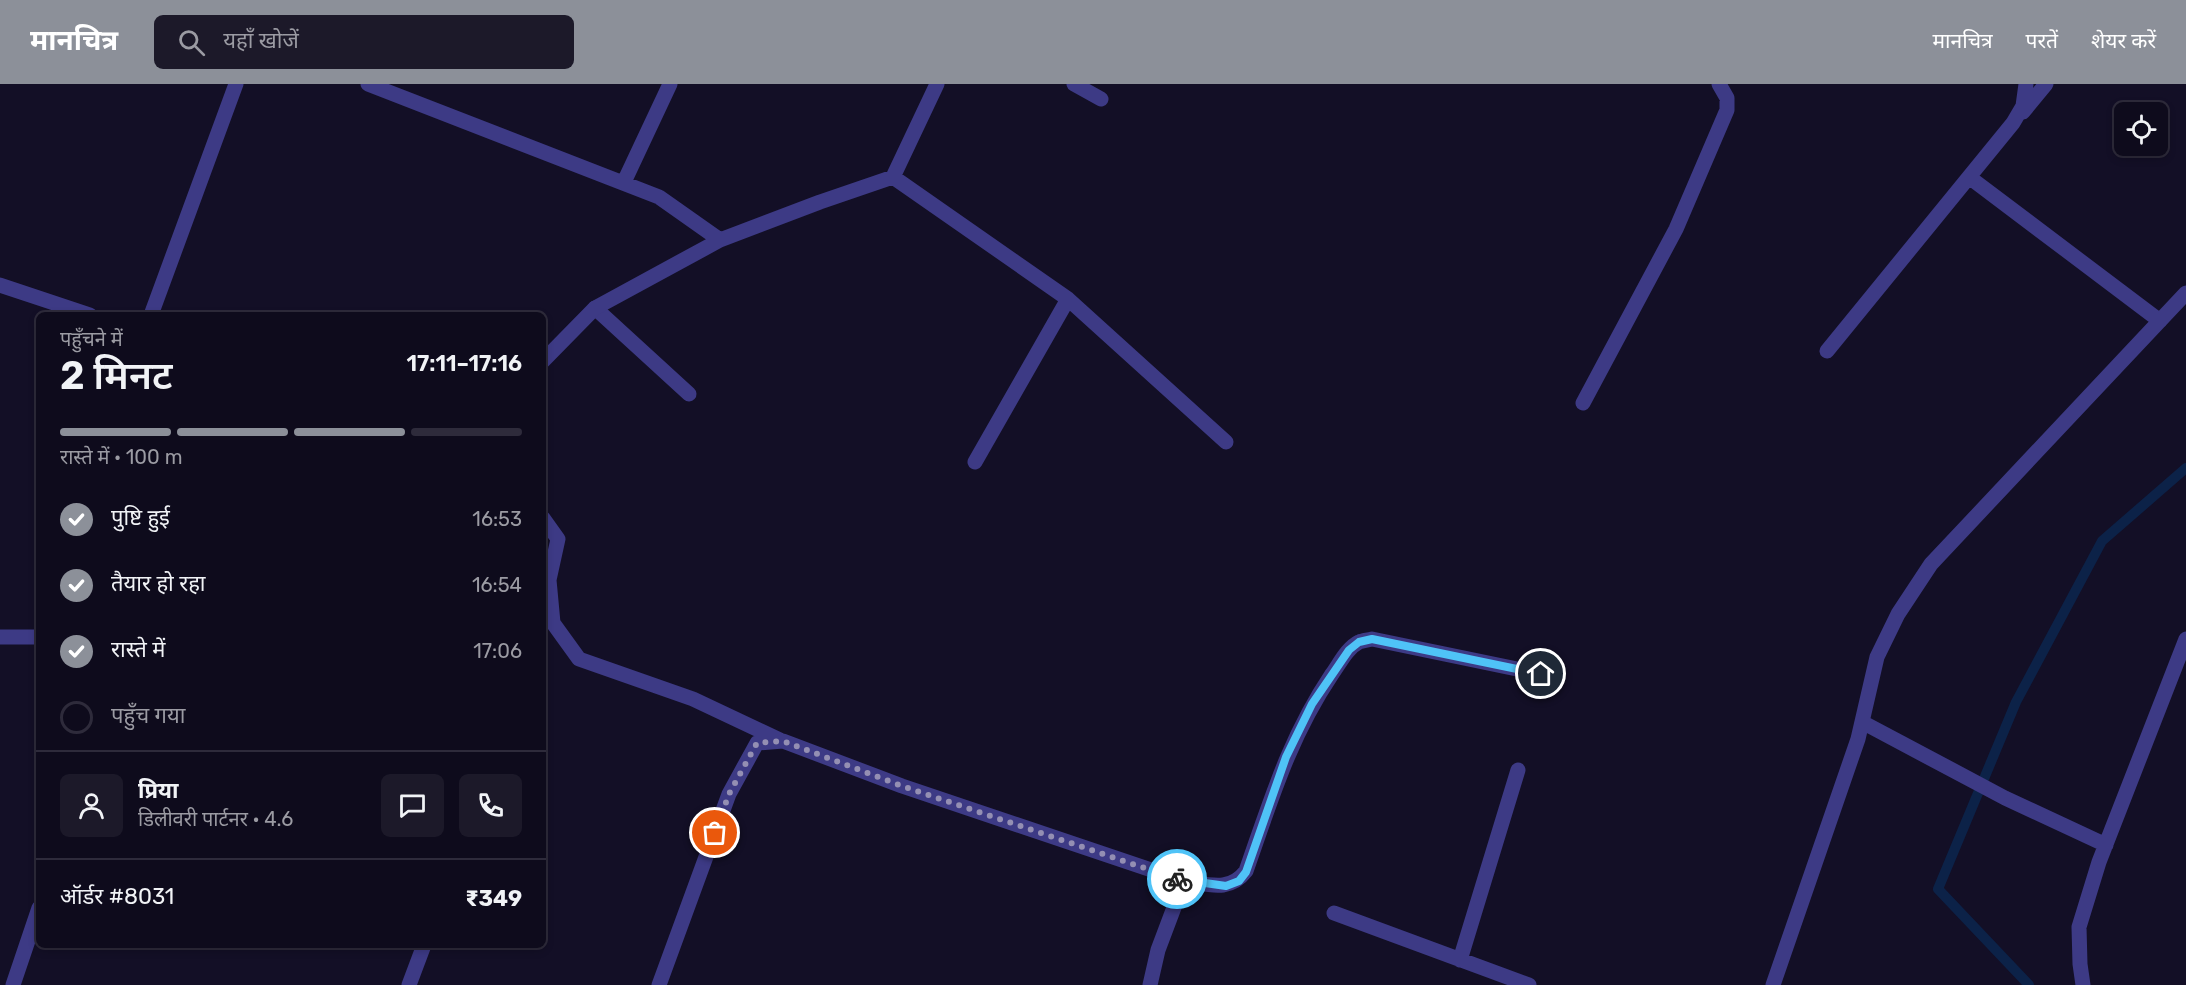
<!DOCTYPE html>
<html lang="hi">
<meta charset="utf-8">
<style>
:root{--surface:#0e0b1c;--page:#1c1929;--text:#f1f3f6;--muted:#9b9ba3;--line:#2e2b3b;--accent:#8c9099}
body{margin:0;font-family:Rubik,"Noto Sans Devanagari",sans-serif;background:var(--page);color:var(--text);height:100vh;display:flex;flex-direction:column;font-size:22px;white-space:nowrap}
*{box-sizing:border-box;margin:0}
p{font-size:20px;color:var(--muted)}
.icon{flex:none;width:33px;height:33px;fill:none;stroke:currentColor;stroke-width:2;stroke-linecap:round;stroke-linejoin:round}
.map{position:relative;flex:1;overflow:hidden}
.side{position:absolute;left:36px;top:228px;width:510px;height:636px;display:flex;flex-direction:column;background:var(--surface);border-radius:9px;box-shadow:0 3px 9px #0003,0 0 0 2px var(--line)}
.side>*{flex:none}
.tools{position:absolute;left:2114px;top:18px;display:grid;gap:12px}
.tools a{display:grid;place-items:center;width:54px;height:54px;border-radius:9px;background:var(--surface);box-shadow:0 3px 9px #0003,0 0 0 2px var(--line);font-size:30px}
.pin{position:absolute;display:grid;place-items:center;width:51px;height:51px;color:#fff;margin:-26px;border:3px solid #fff;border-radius:50%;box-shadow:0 2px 6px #0007}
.courier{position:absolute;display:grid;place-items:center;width:60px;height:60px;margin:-30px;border:4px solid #4fc3f7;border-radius:50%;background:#fff;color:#222;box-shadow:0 2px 8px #0007}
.overview em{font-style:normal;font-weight:600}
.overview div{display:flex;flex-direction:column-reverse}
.overview{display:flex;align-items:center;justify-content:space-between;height:102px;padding:0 24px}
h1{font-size:39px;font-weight:600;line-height:45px}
.bar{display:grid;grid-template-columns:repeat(4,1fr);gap:9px 6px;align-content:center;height:72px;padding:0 24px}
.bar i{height:8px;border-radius:4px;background:var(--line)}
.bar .current{background:var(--accent)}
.bar p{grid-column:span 4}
.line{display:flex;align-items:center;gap:15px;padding:0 24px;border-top:2px solid var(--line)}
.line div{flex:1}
.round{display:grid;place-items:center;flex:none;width:63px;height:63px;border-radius:9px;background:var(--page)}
ol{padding:0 24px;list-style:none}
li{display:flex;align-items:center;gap:18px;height:66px}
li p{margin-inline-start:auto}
li .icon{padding:6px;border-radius:50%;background:var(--accent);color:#fff;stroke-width:4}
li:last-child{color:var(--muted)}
li i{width:33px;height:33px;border:3px solid var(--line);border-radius:50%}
header{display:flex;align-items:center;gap:36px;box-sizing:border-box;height:84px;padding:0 30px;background:var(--accent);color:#fff}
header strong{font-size:28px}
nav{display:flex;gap:33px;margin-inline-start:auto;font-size:21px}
.search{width:420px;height:54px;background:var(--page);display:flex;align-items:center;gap:15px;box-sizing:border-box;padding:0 21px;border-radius:9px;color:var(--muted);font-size:22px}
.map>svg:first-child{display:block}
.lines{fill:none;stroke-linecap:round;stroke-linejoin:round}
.stream{stroke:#0c2248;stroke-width:10}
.service{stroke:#3d3a85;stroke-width:15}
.minor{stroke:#3d3a85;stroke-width:15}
.done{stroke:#948fb3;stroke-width:6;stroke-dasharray:0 10.8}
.route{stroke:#4fc3f7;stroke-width:8}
</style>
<header>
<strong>मानचित्र</strong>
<div class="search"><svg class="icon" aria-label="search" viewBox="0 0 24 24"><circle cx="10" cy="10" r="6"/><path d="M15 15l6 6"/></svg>यहाँ खोजें</div>
<nav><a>मानचित्र</a><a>परतें</a><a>शेयर करें</a></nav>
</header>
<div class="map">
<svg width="2186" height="901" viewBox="0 0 2186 901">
<rect width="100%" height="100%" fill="#130f26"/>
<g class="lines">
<path class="stream" d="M 2029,901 L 1938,805 L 2016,618 L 2102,457 L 2186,384"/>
<path class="service" d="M 595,224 L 689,310"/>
<path class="minor" d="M 368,0 L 659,113 L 720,156
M 1074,0 L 1101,15
M 2023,28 L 2046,0
M 893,93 L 1068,215 L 1226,358
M 1969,93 L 2160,237
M 624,98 L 670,0
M 0,201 L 90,231
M 151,231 L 236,0
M 1827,267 L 2013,39 L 2023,22 L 2026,0
M 543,277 L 595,224 L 720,156 L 820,118 L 893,93 L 937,0
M 1583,319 L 1676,145 L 1727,26 L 1727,14 L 1719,0
M 975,378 L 1068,215
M 543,434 L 558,455 L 549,496 L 553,539 L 579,575 L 693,615 L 780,656
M 0,553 L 39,553
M 1862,638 L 2005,714 L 2106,761
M 1184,797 C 1208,800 1229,809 1246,787 C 1271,716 1289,654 1332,590 C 1340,579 1347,564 1359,558 C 1362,557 1368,556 1372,555 L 1541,590
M 1334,829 L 1529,901
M 1460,876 L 1518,686
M 13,901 L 39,824
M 409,901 L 424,861
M 659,901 L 729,710 L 757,659 L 783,657 L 902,702 L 1184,797 L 1158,866 L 1150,901
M 1773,901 L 1858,655 L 1877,573 L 1898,530 L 1931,480 L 2186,209
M 2083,901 L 2080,880 L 2079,843 L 2099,778 L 2186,555"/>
</g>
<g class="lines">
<path class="done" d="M 715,749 L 729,710 L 757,659 L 783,657 L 902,702 L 1177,795"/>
<path class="route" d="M 1177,795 L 1226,802 L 1239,797 L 1246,788 L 1286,673 L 1312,620 L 1349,566 L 1359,558 L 1372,555 L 1541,590"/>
</g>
</svg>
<div class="tools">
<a><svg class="icon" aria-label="locate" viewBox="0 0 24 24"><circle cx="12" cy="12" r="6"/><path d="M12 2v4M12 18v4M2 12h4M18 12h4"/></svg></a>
</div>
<div class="pin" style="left:715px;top:749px;background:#ea580c"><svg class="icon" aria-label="bag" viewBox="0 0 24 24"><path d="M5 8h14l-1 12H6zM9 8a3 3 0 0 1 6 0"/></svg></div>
<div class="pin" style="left:1541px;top:590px;background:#1f2937"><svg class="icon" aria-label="home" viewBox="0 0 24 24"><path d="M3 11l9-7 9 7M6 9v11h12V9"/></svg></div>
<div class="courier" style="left:1177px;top:795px"><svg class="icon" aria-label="bike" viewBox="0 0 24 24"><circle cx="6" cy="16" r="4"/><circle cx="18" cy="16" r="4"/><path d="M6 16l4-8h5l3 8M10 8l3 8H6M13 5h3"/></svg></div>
<section class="side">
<div class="overview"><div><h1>2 मिनट</h1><p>पहुँचने में</p></div><em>17:11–17:16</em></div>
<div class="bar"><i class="current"></i><i class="current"></i><i class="current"></i><i></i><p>रास्ते में · 100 m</p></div>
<ol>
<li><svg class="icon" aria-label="check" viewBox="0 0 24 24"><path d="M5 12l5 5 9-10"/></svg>पुष्टि हुई<p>16:53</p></li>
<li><svg class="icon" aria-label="check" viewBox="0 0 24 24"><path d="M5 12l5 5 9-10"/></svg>तैयार हो रहा<p>16:54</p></li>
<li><svg class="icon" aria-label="check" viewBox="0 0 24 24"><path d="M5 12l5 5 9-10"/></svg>रास्ते में<p>17:06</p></li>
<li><i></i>पहुँच गया</li>
</ol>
<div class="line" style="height:108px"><a class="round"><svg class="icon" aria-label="person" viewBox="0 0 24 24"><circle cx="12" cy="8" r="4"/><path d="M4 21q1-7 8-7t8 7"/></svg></a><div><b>प्रिया</b><p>डिलीवरी पार्टनर · 4.6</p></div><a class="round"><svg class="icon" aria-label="chat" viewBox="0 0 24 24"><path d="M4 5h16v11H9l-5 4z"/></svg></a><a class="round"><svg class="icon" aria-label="phone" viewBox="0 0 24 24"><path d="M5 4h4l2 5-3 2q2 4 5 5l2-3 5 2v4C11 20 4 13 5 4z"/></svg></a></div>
<div class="line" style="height:78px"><div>ऑर्डर #8031</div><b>₹349</b></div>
</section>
</div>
